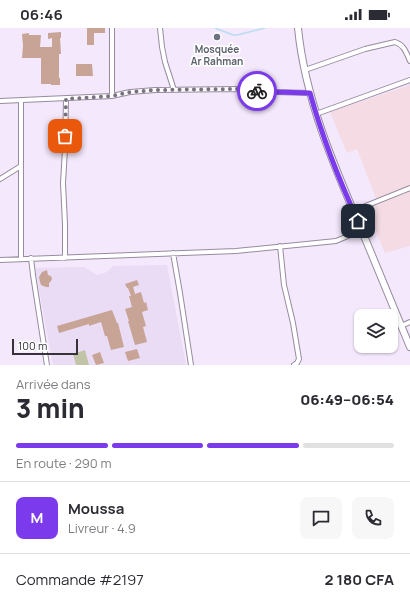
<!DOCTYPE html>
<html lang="fr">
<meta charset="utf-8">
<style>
:root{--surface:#fff;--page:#f7f7f7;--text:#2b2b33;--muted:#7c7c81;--line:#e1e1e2;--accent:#7c3aed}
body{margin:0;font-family:Manrope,sans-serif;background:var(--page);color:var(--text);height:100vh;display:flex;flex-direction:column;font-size:15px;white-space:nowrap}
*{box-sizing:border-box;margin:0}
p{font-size:13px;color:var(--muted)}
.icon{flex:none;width:22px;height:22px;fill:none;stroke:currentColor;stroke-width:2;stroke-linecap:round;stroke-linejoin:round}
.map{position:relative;height:337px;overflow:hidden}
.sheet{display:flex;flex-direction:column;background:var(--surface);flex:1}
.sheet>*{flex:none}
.buttons{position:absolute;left:354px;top:281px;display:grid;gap:8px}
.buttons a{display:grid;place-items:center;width:44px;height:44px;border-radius:8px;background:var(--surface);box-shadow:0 1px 3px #0004;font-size:20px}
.scale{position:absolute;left:12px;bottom:10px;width:66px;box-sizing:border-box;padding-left:4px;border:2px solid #37323a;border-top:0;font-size:11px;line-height:14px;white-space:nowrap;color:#37323a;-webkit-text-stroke:3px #fff;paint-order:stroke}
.pin{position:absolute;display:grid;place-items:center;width:34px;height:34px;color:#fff;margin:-17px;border-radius:8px;box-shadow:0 2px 6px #0006}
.courier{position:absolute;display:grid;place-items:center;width:40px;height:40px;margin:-20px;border:3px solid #7c3aed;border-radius:50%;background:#fff;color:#222;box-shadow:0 1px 5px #0007}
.headline em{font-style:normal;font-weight:800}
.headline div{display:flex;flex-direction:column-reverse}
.headline{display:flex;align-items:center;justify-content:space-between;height:68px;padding:0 16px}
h1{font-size:26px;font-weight:800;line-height:30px}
.bar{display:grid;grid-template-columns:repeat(4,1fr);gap:6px 4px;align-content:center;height:48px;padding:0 16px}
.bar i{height:5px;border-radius:3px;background:var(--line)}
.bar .current{background:var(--accent)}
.bar p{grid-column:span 4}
.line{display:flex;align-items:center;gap:10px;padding:0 16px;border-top:1px solid var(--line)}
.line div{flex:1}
.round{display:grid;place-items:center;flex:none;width:42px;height:42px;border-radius:8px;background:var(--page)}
.status{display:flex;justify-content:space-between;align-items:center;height:28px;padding:0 20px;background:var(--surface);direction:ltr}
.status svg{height:11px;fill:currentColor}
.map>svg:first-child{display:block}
.built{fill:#ebdcf6}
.industrial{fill:#f4dbe4}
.green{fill:#c1c4a7}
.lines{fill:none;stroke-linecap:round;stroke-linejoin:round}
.stream{stroke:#b9dcf0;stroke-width:1.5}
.building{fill:#c7a496}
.minor-casing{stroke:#978c9f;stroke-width:6}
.primary-casing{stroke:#978c9f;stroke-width:8}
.minor{stroke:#fff;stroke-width:4}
.primary{stroke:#fff;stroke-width:6}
.done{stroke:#79727e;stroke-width:4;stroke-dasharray:0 7.2}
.route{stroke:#7c3aed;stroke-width:5}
.worship-dot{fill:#6b7280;stroke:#fff;stroke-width:1.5}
.labels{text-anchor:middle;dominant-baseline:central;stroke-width:3.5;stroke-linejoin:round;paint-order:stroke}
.worship-label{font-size:10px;font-weight:bold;fill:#5b616d;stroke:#fff}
</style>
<div class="status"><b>06:46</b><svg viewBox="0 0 49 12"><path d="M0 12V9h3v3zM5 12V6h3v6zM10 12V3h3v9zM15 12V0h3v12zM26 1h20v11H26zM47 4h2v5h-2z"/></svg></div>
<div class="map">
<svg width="410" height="337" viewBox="0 0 410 337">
<rect width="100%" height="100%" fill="#f4e8fc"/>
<path class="built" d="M 167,237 L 186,337 L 53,337 L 35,240 L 84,239 L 97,247 L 107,244 L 113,238 Z"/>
<path class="industrial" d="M 410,57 L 410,218 L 385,225 L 367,181 L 378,176 L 357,121 L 347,125 L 330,84 Z"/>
<path class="green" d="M 85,322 L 89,337 L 76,337 L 73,326 Z"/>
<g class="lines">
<path class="stream" d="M 215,0 L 233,7 L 237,7 L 265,0"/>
</g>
<path class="building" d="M 87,0 L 105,0 L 105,5 L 94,5 L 94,17 L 87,17 Z
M 61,4 L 61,10 L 60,10 L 61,26 L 59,26 L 59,50 L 60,50 L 60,57 L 51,57 L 51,56 L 41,56 L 41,30 L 22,30 L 23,18 L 22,6 L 29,5 L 29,7 L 41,7 L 40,19 L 52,19 L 52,10 L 48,11 L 48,5 Z
M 76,36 L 92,36 L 93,48 L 76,48 Z
M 47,242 L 48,247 L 51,248 L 52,251 L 51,253 L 49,255 L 49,259 L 46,259 L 41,257 L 40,254 L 39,249 L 42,244 Z
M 137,252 L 139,257 L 133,259 L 135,266 L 141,264 L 144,275 L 146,274 L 148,282 L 142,284 L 146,298 L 143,299 L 147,314 L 135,317 L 128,293 L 129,293 L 125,281 L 132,279 L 129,268 L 131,268 L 128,260 L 127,260 L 125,256 Z
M 112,282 L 117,295 L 118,295 L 124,319 L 111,322 L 107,308 L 105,308 L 101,294 L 89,298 L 89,296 L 59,305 L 57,298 Z
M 137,321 L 140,330 L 128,333 L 125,324 Z
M 100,324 L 104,335 L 96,337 L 92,327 Z"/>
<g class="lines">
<g class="minor-casing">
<path id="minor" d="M 160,0 L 162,19 L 165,34 L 174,62
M 305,42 L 365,21 L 395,14 C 404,17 406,24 410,33
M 112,68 L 112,0
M 21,72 L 21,231
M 0,73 L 112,68 L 130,64 L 155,62 L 238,61 L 275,64 L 310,65
M 316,86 L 410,52
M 0,151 L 21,138
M 353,183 L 410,160
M 280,218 L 284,257 L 293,295 L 299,331 L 297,335 L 294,337
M 173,225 L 180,265 L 191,337
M 31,230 L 33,247 L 47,337
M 65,230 L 65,196 L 63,155 L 65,121 L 66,71
M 0,232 L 236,223 L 336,213 L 362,202
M 401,298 L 410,294"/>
</g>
<g class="primary-casing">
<path id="primary" d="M 298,0 C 305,71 334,138 362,203 C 378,241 394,280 410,319"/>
</g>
<use href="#minor" class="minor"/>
<use href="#primary" class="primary"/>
</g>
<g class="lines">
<path class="done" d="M 65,108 L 66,71 L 112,68 L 130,64 L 155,62 L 238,61 L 257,63"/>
<path class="route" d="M 257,63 L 275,64 L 310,65 C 322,108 339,152 358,193"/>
</g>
<circle class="worship-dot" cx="217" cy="9" r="4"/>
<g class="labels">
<g class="worship-label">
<text x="217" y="21">Mosquée<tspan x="217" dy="12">Ar Rahman</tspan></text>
</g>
</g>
</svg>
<div class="buttons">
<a><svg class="icon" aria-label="layers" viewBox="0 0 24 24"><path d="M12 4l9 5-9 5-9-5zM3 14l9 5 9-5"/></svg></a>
</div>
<div class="scale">100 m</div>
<div class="pin" style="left:65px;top:108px;background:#ea580c"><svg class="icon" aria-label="bag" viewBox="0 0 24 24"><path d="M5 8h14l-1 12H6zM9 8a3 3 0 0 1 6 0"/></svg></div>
<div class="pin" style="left:358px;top:193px;background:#1f2937"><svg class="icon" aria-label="home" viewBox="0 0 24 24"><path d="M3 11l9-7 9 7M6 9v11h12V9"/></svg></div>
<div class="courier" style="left:257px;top:63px"><svg class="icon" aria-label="bike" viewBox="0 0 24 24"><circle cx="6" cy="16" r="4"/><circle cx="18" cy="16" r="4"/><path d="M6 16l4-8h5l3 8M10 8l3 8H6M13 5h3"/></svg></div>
</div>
<section class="sheet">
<div class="headline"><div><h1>3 min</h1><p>Arrivée dans</p></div><em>06:49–06:54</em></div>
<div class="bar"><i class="current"></i><i class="current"></i><i class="current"></i><i></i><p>En route · 290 m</p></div>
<div class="line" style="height:72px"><b class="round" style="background:var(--accent);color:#fff">M</b><div><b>Moussa</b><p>Livreur · 4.9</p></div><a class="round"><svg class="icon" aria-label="chat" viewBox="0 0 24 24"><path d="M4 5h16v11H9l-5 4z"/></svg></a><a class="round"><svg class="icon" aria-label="phone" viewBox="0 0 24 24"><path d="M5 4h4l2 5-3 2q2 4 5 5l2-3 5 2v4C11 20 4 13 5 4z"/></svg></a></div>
<div class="line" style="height:52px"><div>Commande #2197</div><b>2 180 CFA</b></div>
</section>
